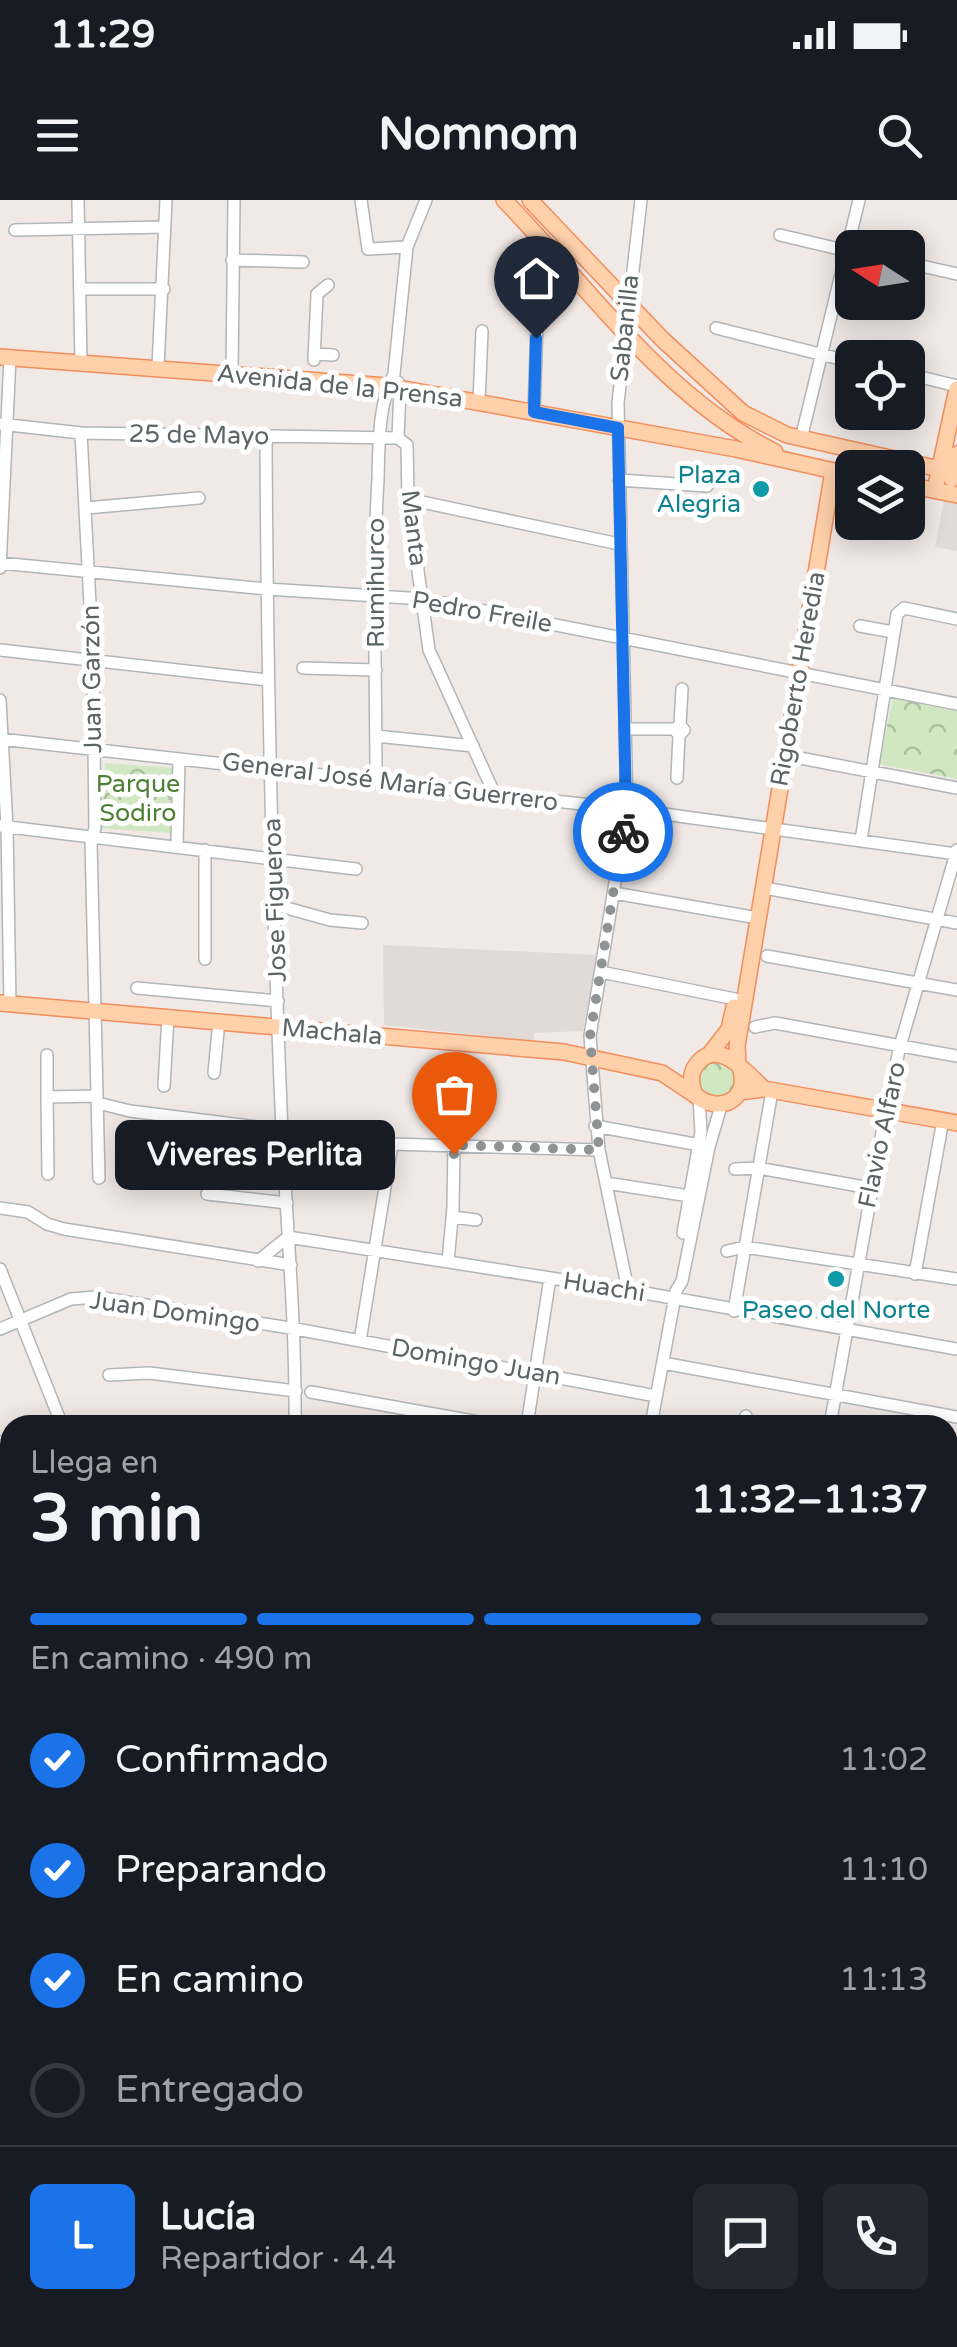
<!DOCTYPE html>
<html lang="es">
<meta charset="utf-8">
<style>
:root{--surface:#171b24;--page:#242831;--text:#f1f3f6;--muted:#9ea1a6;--line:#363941;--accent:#1a73e8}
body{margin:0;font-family:"Varela Round",sans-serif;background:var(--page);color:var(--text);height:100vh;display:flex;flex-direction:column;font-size:38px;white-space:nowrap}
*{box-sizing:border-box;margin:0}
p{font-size:32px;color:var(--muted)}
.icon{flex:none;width:55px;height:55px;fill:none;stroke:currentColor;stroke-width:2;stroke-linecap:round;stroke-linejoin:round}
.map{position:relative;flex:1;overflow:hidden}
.drawer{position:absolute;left:0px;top:1215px;width:958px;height:932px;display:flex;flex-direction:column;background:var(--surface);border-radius:30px 30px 0 0;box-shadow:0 5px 25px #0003}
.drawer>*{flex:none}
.needle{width:65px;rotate:282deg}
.buttons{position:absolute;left:835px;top:30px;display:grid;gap:20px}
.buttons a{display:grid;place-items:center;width:90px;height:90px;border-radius:15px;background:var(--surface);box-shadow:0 5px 25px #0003;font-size:50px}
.pin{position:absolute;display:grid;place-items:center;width:85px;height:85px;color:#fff;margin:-102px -42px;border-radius:50% 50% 50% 0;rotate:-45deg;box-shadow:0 0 10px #0007}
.pin .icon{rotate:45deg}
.courier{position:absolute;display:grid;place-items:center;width:100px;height:100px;margin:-50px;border:8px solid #1a73e8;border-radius:50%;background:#fff;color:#222;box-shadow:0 2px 12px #0007}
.bubble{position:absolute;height:70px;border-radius:15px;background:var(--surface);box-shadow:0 5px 25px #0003;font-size:32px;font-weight:800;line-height:70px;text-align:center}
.overview em{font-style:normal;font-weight:800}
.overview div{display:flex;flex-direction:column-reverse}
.overview{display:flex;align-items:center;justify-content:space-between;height:170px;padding:0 30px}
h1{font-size:65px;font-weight:800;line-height:75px}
.bar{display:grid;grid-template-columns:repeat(4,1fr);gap:15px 10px;align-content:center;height:120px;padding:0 30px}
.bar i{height:12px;border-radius:8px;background:var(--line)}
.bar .on{background:var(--accent)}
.bar p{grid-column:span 4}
.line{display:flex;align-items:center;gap:25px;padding:0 30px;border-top:2px solid var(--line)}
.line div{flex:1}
.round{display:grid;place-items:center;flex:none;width:105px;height:105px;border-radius:15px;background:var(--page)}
ol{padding:0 30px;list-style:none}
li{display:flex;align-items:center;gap:30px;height:110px}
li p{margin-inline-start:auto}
li .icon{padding:10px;border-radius:50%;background:var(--accent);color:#fff;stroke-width:4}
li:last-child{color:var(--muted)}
li i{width:55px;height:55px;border:5px solid var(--line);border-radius:50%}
.status{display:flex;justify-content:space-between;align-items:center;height:70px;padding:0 50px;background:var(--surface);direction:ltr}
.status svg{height:28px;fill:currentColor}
header{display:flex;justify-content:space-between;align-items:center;height:130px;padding:0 30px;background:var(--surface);font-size:45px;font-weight:800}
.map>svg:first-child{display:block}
.education{fill:#e2dad7}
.park{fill:url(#park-crowns)}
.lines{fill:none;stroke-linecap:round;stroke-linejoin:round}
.stream{stroke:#a6fbff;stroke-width:2.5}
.minor-casing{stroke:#b1b6b8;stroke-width:14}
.major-casing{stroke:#f28d5c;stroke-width:18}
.minor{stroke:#fff;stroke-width:11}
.major{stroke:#ffd1ab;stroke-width:15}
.done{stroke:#909393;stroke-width:10;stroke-dasharray:0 18}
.route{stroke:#1a73e8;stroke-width:12}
.culture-dot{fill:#0f9aa8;stroke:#fff;stroke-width:4}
.labels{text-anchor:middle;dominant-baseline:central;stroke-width:10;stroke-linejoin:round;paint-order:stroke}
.street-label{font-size:25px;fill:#5d6466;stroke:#fff}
.culture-label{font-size:25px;fill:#0d838f;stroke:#fff;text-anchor:end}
.park-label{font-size:25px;fill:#4d7f33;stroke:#fff}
</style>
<div class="status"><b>11:29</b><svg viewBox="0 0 49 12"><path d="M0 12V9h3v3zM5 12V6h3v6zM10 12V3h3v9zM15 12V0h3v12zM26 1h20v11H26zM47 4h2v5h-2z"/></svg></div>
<header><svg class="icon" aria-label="menu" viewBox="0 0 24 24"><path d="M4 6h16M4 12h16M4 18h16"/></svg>Nomnom<svg class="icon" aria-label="search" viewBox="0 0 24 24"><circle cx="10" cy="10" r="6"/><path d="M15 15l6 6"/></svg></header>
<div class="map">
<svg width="957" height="2147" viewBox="0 0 957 2147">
<defs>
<pattern id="park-crowns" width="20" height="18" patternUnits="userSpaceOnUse" patternTransform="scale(2.5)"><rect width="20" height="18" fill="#d0e7c2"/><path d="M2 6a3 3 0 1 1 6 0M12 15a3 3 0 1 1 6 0" fill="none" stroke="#acbfa1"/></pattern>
</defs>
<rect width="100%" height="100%" fill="#f0e9e6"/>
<path class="education" d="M 944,300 L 957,303 L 957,351 L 935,347 Z
M 383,745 L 597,755 L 583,831 L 534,833 L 534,841 L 384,825 Z"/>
<path class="park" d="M 893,498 L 957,511 L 957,579 L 879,564 Z
M 105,563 L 175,568 L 170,633 L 100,628 Z
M 717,857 L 739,874 L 728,900 L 700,896 L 695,875 Z"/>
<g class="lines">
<path class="stream" d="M 0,2134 L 7,2147"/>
<g class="minor-casing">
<path id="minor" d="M 78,0 L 81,162
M 361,0 L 368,49 L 407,47
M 15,30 L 165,27
M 780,35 L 852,52
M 232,60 L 303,62
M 908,63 L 957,74
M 80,89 L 164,89
M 716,128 L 852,162
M 314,154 L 333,155
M 314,160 L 317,94 L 328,85
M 158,167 L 166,0
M 232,173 L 234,0
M 908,174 L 957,186
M 398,182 L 400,188 L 398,238 L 407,245 L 408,299 L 429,450 L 495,595
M 479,202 L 482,131
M 534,212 L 540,37
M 0,224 L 81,233 L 398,238
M 81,233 L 93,461 L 95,628 L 91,642 L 99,978
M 266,235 C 267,467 272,699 282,931 C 287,1029 296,1126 295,1225
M 801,239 L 859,0
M 619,280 L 707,286
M 408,299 L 619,344
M 86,308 L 199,298
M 0,363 L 267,389 L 424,399 L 957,504
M 0,368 L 10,158
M 860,426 L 893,432
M 0,450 L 267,480
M 303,468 L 376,470
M 0,500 L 7,627 L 10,804
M 680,525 L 682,489
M 625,529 L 674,529 L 680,525 L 684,530 L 679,535 L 674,529
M 376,536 L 473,546
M 0,539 L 627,609 L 957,654
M 784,555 L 957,588
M 677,578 L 679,535
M 376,580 C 376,480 372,379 378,279 C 379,245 378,204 394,174 L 407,47 L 426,0
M 0,626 L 356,669
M 861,640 L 897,414 L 904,408 L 957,419
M 177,646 L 179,559
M 770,689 L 957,723
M 614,693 L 758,718
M 276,705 L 330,720 L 362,723
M 767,756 L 957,790
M 205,759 L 205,650
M 601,772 L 735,799
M 137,788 L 278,801
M 755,827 L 775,823 L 957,856
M 47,855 L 47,897
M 214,873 L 219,821
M 164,886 L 168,816
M 98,903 L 130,911 L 392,944 L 599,950
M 595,926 L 700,945
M 735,969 L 758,968 L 870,988
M 48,974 L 47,897 L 95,896
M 606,983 L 696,997
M 207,994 L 287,1003
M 0,1008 L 28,1012 L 47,1024 L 64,1029 L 291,1065
M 453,1017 L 476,1020
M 683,1033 L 701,932 L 699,899
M 727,1051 L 745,1047 L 957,1079
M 258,1061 L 288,1037 L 628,1090 L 957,1149
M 448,1061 L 453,1008 L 454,945
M 0,1069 L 62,1225
M 915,1074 L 943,920
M 628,1090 L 599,950 L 590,836 L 627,609 L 618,203 L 641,0
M 734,1111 L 772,891
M 0,1129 L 71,1099 L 96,1097 L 296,1129 L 656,1196
M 360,1141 L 392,944
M 663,1163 L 957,1217
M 109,1175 L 149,1173 L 296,1191
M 311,1192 L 495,1225
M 527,1225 L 550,1078
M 651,1225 L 676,1091 L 682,1081 L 709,947 L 721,906
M 744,1225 L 746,1216
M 830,1225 L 887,905 L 900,846 L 957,650
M 0,1242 L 10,1265
M 948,1267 L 957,1269
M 0,1303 L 10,1299
M 948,1313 L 957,1314
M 948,1361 L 957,1362
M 0,1403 L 10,1427
M 0,1432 L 10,1456
M 0,1490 L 10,1489
M 948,1537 L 957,1538
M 0,1543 L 10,1543
M 950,1666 L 957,1596
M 0,1667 L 10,1648
M 948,1715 L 957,1716
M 948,1812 L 957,1808
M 948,1899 L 957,1895
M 948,1952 L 957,1945
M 76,2138 L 77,2147
M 242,2138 L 247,2147
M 320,2138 L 370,2147
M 23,2141 L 26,2138
M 610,2147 L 613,2138
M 661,2147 L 661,2138
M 730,2147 L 731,2138
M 801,2147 L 804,2138"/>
</g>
<g class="major-casing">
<path id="major" d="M 504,0 C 590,88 663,196 775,252
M 530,0 L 662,139 L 743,213 L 787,235 L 957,273
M 0,157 L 387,186 L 736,249 L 852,275
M 952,279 L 957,254
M 908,285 L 957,295
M 935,290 L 957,189
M 0,803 L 564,852 L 662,873 L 695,895
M 709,855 L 729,829 L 734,807
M 738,864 L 737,846 L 833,271
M 740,867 C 751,900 719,915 695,895 C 691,884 689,874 697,864 C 719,836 748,875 764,889
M 740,892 L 764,889 L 957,923
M 948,1459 L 957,1459
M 948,1481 L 957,1482
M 0,1737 L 10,1742
M 0,1760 L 10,1765"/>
</g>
<use href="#minor" class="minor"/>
<use href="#major" class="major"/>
</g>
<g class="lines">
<path class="done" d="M 454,954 L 454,945 L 599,950 L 590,836 L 623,632"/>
<path class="route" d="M 536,138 L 534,212 L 618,228 L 626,609 L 623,632"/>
</g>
<g class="culture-dot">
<circle cx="761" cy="289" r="10"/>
<circle cx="836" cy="1079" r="10"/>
</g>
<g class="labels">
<g class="street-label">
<text transform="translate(625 128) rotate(-84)">Sabanilla</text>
<text transform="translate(340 186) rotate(6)">Avenida de la Prensa</text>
<text transform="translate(199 235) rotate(1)">25 de Mayo</text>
<text transform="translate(414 328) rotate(83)">Manta</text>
<text transform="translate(376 383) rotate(-90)">Rumihurco</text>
<text transform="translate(482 412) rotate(10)">Pedro Freile</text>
<text transform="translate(92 479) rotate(-91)">Juan Garzón</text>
<text transform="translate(798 479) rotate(-80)">Rigoberto Heredia</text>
<text transform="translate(390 582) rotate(7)">General José María Guerrero</text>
<text transform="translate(275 700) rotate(-92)">Jose Figueroa</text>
<text transform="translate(332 832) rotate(5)">Machala</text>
<text transform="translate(882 935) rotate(-78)">Flavio Alfaro</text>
<text transform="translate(604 1087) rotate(9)">Huachi</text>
<text transform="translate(175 1112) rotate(8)">Juan Domingo</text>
<text transform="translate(476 1162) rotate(10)">Domingo Juan</text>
</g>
<g class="culture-label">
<text x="741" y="275">Plaza<tspan x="741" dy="29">Alegria</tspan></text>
<text x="836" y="1110" text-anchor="middle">Paseo del Norte</text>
</g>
<g class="park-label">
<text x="138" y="584">Parque<tspan x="138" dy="29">Sodiro</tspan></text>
</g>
</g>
</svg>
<div class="buttons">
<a><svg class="needle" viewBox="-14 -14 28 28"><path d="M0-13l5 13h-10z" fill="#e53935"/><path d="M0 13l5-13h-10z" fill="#9ea1a6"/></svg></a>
<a><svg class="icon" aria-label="locate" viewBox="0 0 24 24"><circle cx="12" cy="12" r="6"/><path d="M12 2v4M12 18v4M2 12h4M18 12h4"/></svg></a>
<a><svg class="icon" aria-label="layers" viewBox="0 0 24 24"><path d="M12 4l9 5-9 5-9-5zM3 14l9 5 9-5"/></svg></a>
</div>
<div class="pin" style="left:454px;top:954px;background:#ea580c"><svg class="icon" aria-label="bag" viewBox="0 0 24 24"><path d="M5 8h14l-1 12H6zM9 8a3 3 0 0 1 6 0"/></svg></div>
<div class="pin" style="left:536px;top:138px;background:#1f2937"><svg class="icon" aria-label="home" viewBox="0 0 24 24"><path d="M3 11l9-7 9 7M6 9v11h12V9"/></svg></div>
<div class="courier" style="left:623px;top:632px"><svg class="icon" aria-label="bike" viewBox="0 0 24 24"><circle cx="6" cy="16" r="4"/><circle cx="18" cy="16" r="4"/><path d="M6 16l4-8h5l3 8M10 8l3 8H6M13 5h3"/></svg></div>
<div class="bubble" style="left:115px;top:920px;width:280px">Viveres Perlita</div>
<section class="drawer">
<div class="overview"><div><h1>3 min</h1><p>Llega en</p></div><em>11:32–11:37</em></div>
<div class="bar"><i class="on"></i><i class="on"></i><i class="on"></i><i></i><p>En camino · 490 m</p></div>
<ol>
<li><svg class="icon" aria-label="check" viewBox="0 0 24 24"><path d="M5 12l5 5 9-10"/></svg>Confirmado<p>11:02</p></li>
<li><svg class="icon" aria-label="check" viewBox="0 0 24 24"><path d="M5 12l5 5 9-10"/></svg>Preparando<p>11:10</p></li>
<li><svg class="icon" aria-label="check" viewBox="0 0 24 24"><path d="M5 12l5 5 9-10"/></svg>En camino<p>11:13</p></li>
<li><i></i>Entregado</li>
</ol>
<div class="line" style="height:180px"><b class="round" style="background:var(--accent);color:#fff">L</b><div><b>Lucía</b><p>Repartidor · 4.4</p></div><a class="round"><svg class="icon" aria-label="chat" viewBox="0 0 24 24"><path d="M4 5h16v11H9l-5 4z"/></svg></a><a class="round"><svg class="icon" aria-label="phone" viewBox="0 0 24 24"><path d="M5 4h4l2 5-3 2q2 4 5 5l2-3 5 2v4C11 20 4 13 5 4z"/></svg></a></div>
</section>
</div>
